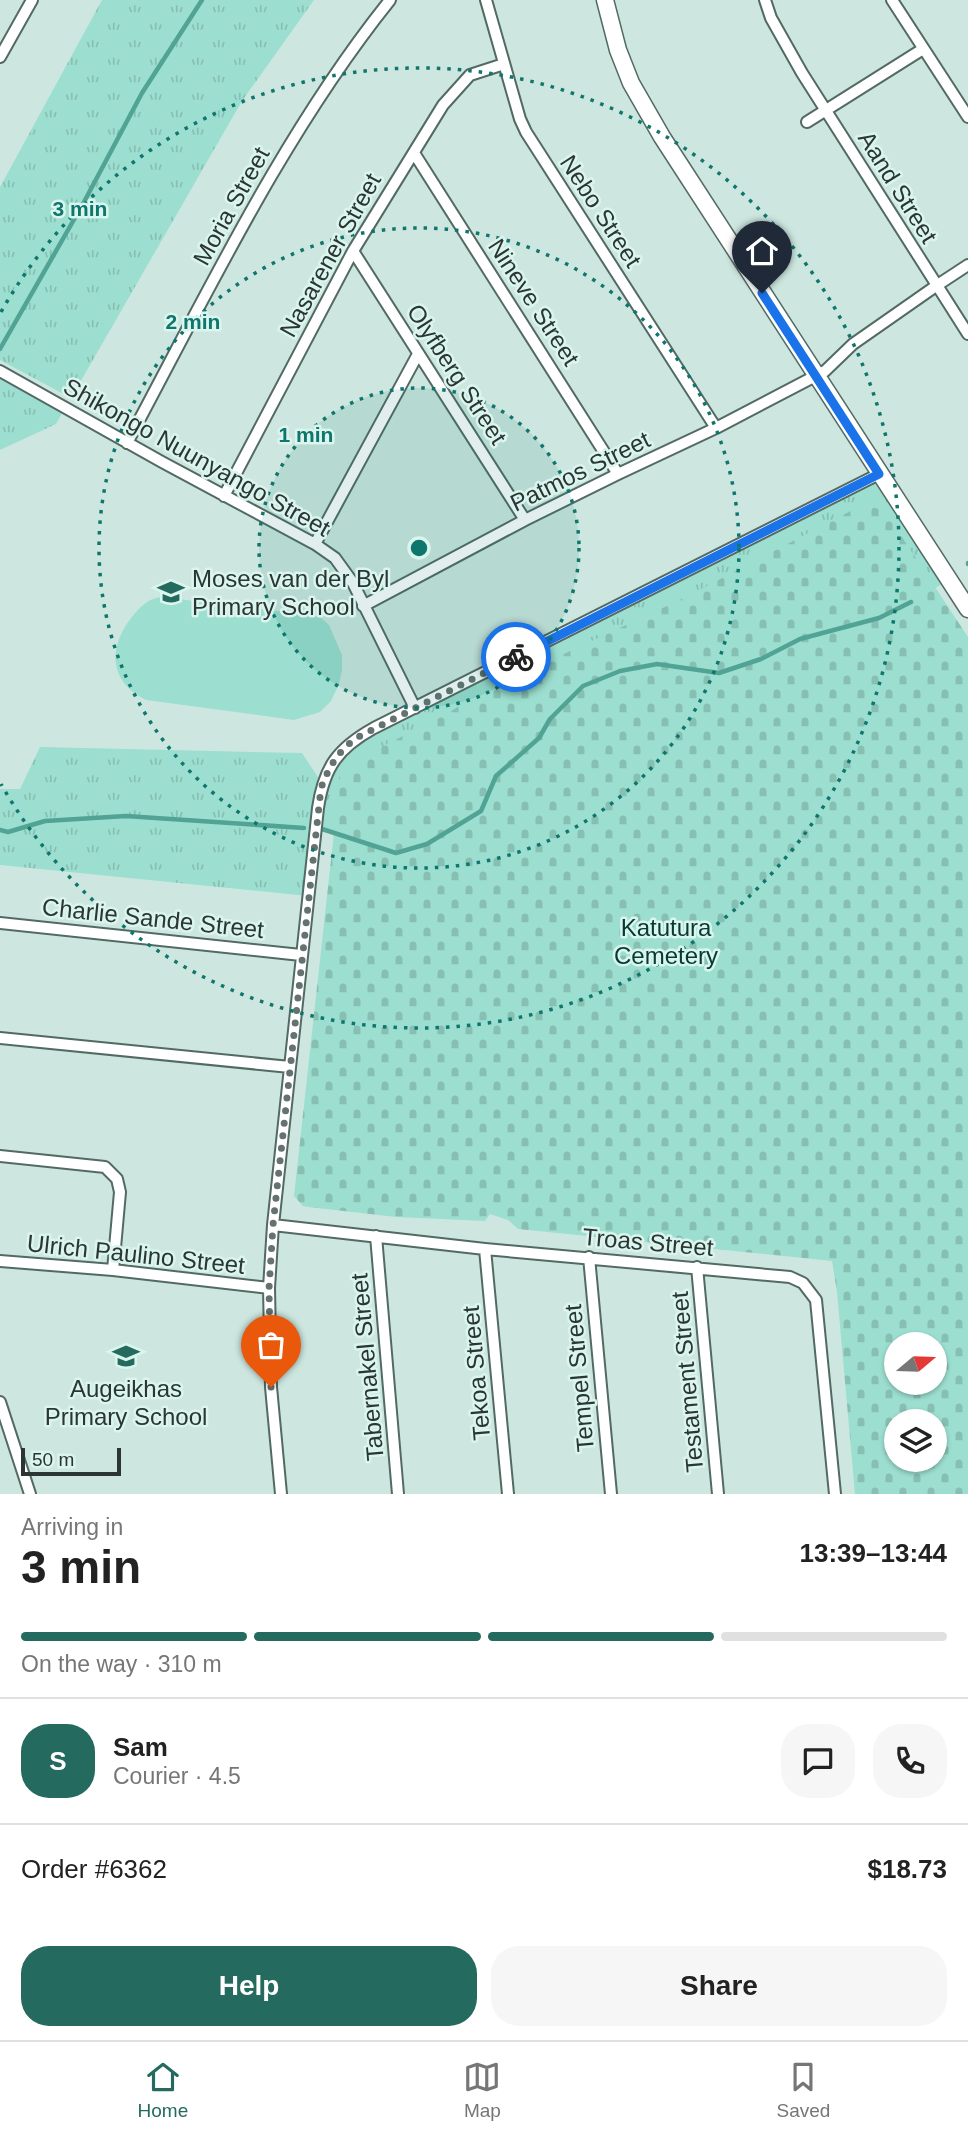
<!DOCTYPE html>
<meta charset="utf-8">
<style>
:root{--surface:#fff;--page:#f6f6f6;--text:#222;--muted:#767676;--line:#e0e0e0;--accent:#246a5e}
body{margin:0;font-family:Arial,sans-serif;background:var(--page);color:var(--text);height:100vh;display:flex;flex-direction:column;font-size:26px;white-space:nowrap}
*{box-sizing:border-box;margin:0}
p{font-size:23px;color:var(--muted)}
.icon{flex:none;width:38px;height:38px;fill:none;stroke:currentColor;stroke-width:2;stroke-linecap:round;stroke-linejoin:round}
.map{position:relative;height:1494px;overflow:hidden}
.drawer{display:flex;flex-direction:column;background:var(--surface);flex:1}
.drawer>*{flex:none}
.needle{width:46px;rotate:71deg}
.buttons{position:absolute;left:884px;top:1332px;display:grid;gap:14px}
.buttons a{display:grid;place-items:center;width:63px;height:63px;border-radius:50%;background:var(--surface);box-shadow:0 2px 5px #0004;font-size:35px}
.scale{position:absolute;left:21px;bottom:18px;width:100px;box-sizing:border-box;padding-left:7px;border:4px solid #2b3532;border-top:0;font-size:19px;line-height:24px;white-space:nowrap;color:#2b3532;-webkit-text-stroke:5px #daf4ee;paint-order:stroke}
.pin{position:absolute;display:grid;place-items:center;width:60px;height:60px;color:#fff;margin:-72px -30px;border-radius:50% 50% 50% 0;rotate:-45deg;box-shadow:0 0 7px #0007}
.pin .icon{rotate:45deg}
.courier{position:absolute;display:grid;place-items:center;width:70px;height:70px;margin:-35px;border:5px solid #1a73e8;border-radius:50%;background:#fff;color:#222;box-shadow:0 2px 9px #0007}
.overview em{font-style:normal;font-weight:700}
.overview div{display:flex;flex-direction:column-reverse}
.overview{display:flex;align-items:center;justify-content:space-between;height:119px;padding:0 21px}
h1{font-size:46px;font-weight:700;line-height:52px}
.bar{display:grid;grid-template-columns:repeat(4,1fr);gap:10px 7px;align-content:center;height:84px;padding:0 21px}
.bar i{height:9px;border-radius:5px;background:var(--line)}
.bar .selected{background:var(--accent)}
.bar p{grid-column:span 4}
.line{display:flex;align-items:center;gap:18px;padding:0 21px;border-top:2px solid var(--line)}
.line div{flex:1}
.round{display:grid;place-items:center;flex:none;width:74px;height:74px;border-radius:28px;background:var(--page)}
.cta{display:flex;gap:14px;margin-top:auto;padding:14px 21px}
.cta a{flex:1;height:80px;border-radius:28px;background:var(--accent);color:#fff;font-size:28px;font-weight:700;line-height:80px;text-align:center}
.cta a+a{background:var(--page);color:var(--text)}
.tab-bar{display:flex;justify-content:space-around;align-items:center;height:98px;border-top:2px solid var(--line);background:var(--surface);font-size:19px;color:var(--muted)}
.tab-bar a{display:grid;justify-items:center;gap:4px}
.tab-bar .selected{color:var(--accent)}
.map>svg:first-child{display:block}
.grass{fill:url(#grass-tufts)}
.cemetery{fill:url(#cemetery-stones);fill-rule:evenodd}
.garden{fill:#9cdfd0}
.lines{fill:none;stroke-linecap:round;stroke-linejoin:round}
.stream{stroke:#51a393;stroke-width:4.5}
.street-casing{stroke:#536a64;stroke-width:14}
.secondary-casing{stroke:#536a64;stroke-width:19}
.street{stroke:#fff;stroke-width:10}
.secondary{stroke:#fff;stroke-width:16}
.done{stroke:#64736f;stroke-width:7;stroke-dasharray:0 12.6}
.route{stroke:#1a73e8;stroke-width:9}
.ring{fill:none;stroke:#0f766e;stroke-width:3.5;stroke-dasharray:3.5 7}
.labels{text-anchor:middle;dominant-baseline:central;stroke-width:5;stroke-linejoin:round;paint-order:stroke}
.street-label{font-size:24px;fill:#2b3532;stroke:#daf4ee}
.poi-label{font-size:24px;fill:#2b3532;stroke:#daf4ee;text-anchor:start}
.park-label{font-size:24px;fill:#053b33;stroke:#daf4ee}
.centre{fill:#0f766e;stroke:#daf4ee;stroke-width:3.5}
.ring-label{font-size:21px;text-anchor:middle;font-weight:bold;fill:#0f766e;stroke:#daf4ee;stroke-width:5;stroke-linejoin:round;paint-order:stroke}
</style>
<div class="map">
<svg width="968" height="1494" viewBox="0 0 968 1494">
<defs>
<pattern id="grass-tufts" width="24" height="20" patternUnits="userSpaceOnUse" patternTransform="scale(1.75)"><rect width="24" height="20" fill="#9cdfd0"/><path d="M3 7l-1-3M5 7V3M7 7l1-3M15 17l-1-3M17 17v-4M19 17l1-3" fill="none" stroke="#87c0b3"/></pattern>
<pattern id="cemetery-stones" width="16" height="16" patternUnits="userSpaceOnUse" patternTransform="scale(1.75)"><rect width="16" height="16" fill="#9cdfd0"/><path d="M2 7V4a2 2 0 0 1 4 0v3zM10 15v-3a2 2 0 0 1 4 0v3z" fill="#87c0b3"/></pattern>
</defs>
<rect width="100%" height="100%" fill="#cde7e0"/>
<path class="grass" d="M 102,0 L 314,0 L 242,101 L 71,398 L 0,360 L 0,187 Z
M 0,371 L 66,406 L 56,424 L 0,450 Z
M 879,474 L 949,580 L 911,602 L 396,853 L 319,828 L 308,896 L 0,865 L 0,789 L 20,789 L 40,747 L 302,753 L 322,783 L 344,748 Z"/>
<path class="cemetery" d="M 866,503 L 886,513 L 968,637 L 968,1494 L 855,1494 L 837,1292 L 832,1261 L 518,1229 L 508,1220 L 490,1214 L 485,1221 L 396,1217 L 308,1207 L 303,1206 L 294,1196 L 340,778 L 350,763 L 448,713 L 480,693 L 684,598 ZM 896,1344 L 934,1344 L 934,1382 L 896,1382 ZM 896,1421 L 934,1421 L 934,1460 L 896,1460 Z"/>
<path class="garden" d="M 161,597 L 319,616 L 329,625 L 342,655 L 342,670 L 339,684 L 331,701 L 320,712 L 294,720 L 146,700 C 110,683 107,649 131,618 C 140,607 147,599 161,597 Z"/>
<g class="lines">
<path class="stream" d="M 0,349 L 84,202 L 142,93 L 202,0
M 968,564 L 968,563
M 319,828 L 396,853 L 427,844 L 481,811 L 496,776 L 539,738 L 550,719 L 583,686 L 620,671 L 657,664 L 719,673 L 761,659 L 800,639 L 879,618 L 911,602
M 0,830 L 8,832 L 45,821 L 126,816 L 304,828"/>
<g class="street-casing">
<path id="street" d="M 486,0 L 520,119 L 526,132 L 716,428
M 765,0 L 771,18 L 802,73 L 968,334
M 892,0 L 968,117
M 0,57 L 32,0
M 807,122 L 923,49
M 414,153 L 618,474
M 353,251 L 525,520
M 0,371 L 162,462 L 315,544 L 335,558 L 353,583 L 415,708
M 127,443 C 207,294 284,132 390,0
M 224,496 L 353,251 L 443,105 L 470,75 L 504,64
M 315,544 L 418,354
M 363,606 L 525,520 L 618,474 L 716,428 L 825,371 L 853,344 L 936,286 L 968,265
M 0,923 L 301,955
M 0,1038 L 290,1067
M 0,1156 L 105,1167 L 117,1179 L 120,1192 L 113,1270
M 273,1225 L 485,1249 L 790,1277 L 803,1283 L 816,1300 L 835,1494
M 376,1236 L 398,1494
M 485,1249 L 508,1494
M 589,1257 L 611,1494
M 0,1261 L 113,1270 L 269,1288
M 697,1267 L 718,1494
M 0,1402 L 30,1494
M 281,1494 L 271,1387 L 269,1288 L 273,1225 L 318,808 C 324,767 338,748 374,728 L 879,474"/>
</g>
<g class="secondary-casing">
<path id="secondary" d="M 605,0 L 618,50 L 631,83 L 662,137 L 968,609"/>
</g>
<use href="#street" class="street"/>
<use href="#secondary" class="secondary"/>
</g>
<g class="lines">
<path class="done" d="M 271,1387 L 269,1289 L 273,1225 L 321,788 C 330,765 337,753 356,738 L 516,657"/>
<path class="route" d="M 516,657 L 879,474 L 762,293"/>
</g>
<circle cx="419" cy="548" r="160" fill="#0f766e" fill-opacity=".12"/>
<g class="ring">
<circle cx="419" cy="548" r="160"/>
<circle cx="419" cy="548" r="320"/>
<path d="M1 312A480 480 0 1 1 1 784"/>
</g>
<defs>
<g id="school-bare" transform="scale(2.1)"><path d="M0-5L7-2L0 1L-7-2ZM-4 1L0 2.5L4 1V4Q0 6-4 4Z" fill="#246a5e" stroke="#daf4ee" stroke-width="2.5" paint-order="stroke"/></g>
</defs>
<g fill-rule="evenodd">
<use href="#school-bare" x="171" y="592"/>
<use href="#school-bare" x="126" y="1356"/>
</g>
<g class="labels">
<g class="street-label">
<text transform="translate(898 187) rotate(58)">Aand Street</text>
<text transform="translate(231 206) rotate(-61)">Moria Street</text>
<text transform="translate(601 211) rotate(57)">Nebo Street</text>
<text transform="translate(330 255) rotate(-61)">Nasarener Street</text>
<text transform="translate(534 302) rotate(57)">Nineve Street</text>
<text transform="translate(457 374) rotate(57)">Olyfberg Street</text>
<text transform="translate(197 457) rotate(29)">Shikongo Nuunyango Street</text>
<text transform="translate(580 471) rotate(-26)">Patmos Street</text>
<text transform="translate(153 918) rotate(6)">Charlie Sande Street</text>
<text transform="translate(648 1242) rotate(5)">Troas Street</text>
<text transform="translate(136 1254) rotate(6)">Ulrich Paulino Street</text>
<text transform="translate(367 1367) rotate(-95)">Tabernakel Street</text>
<text transform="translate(476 1373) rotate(-95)">Tekoa Street</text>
<text transform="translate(579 1378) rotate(-95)">Tempel Street</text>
<text transform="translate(687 1382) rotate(-95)">Testament Street</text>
</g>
<g class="poi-label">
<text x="192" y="578">Moses van der Byl<tspan x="192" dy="28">Primary School</tspan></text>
<text x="126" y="1388" text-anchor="middle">Augeikhas<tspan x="126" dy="28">Primary School</tspan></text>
</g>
<g class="park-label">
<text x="666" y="927">Katutura<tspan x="666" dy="28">Cemetery</tspan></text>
</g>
</g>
<circle cx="419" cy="548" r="10" class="centre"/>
<g class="ring-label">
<text x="80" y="216">3 min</text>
<text x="193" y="329">2 min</text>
<text x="306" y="442">1 min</text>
</g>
</svg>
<div class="buttons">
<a><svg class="needle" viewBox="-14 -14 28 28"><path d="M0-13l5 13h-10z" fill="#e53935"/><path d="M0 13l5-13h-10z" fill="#767676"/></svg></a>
<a><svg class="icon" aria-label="layers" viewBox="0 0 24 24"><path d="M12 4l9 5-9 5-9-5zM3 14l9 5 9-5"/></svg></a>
</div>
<div class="scale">50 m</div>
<div class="pin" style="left:271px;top:1387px;background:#ea580c"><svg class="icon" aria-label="bag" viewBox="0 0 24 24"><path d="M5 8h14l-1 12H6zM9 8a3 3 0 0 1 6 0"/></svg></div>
<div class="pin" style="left:762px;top:293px;background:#1f2937"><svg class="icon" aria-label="home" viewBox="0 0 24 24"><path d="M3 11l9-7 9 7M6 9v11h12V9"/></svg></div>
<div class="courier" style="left:516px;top:657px"><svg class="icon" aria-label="bike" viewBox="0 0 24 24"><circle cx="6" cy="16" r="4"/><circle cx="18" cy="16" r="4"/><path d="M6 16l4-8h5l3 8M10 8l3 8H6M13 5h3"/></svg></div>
</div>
<section class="drawer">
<div class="overview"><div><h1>3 min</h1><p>Arriving in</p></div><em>13:39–13:44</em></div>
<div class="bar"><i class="selected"></i><i class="selected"></i><i class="selected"></i><i></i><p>On the way · 310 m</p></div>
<div class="line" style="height:126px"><b class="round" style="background:var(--accent);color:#fff">S</b><div><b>Sam</b><p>Courier · 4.5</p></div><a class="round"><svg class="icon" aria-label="chat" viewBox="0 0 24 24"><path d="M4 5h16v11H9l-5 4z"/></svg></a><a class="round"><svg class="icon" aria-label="phone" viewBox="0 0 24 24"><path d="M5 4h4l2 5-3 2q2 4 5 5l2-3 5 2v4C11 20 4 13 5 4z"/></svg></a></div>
<div class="line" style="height:91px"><div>Order #6362</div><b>$18.73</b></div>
<div class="cta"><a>Help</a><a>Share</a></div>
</section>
<nav class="tab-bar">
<a class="selected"><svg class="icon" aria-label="home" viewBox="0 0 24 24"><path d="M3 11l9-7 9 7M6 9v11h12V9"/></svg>Home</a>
<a><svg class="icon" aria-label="map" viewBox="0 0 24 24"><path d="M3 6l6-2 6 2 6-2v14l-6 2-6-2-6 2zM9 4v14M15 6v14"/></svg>Map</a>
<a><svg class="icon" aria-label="saved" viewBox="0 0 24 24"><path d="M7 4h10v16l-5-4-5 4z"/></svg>Saved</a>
</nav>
